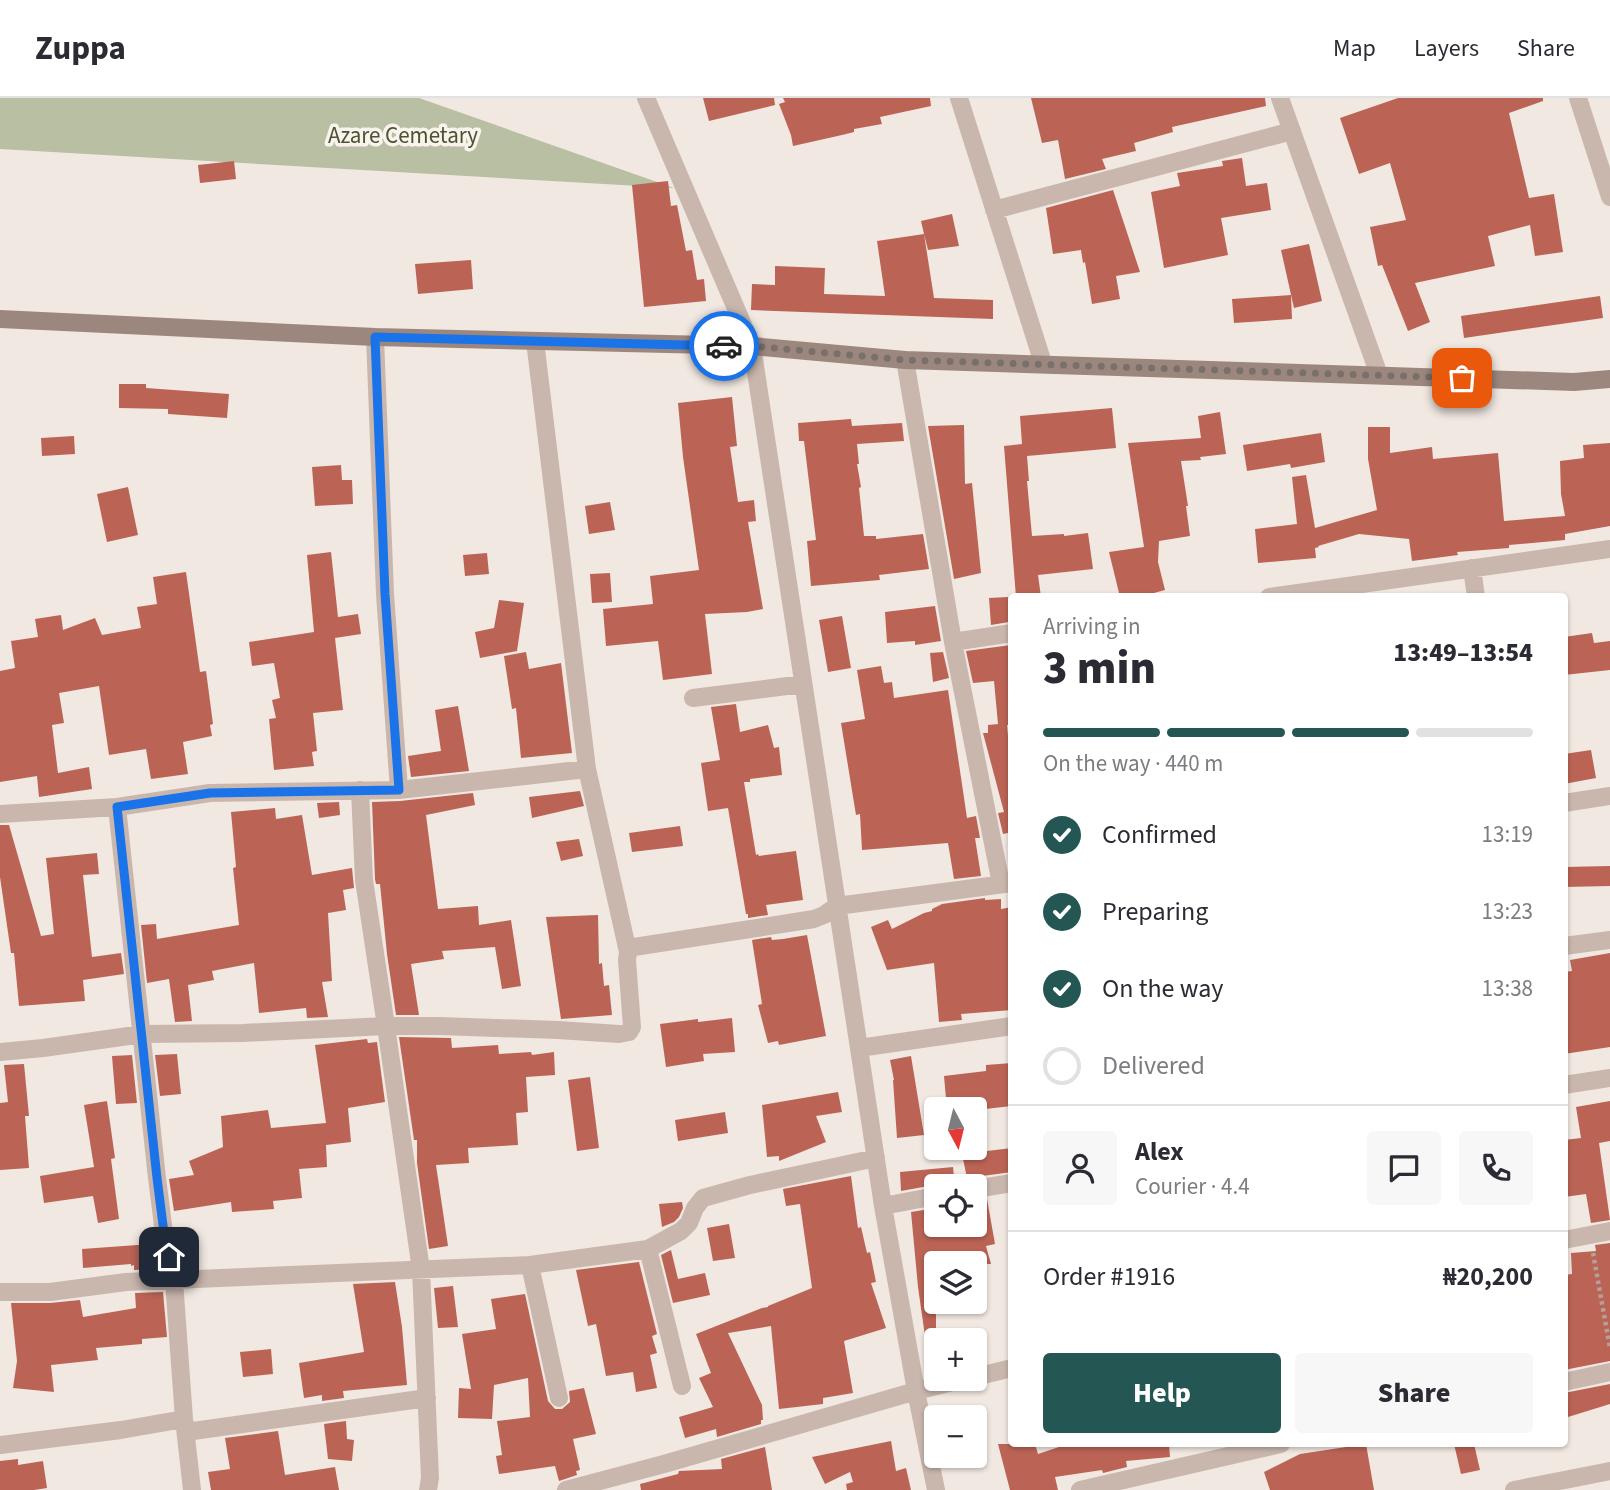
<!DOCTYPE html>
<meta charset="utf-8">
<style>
:root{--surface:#fff;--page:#f7f7f7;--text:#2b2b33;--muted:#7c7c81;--line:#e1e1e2;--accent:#245654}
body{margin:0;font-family:"Source Sans 3",sans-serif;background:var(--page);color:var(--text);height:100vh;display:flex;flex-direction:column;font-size:26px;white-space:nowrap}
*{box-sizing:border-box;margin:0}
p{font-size:23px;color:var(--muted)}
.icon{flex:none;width:38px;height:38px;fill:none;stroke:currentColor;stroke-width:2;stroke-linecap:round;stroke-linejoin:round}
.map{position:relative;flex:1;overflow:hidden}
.sheet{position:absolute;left:1008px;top:495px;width:560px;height:854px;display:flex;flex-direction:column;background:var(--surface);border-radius:7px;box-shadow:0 2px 5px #0004}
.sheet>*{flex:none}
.needle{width:46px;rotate:173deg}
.controls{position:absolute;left:924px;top:999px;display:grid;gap:14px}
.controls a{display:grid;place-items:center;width:63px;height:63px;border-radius:7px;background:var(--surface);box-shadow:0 2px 5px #0004;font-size:35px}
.pin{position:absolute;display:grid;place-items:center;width:60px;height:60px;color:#fff;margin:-30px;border-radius:14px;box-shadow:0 4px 10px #0006}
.courier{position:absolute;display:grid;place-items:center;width:70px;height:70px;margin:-35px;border:5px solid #1a73e8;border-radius:50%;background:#fff;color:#222;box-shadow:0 2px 9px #0007}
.headline em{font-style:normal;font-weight:800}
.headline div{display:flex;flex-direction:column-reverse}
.headline{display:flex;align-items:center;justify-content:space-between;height:119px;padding:0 35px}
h1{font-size:46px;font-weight:800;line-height:52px}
.bar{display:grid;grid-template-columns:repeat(4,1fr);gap:10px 7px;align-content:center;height:84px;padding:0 35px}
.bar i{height:9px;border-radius:5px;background:var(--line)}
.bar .on{background:var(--accent)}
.bar p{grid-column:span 4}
.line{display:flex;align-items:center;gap:18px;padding:0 35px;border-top:2px solid var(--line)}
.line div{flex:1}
.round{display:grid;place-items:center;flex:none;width:74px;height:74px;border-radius:7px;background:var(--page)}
ol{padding:0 35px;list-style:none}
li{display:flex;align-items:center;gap:21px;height:77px}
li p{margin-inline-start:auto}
li .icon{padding:7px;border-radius:50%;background:var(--accent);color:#fff;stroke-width:4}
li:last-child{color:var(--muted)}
li i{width:38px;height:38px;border:4px solid var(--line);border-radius:50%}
.cta{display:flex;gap:14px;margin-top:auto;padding:14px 35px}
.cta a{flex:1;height:80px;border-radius:7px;background:var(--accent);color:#fff;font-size:28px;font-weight:800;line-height:80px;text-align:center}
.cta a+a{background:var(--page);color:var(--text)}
header{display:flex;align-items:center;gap:42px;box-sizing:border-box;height:98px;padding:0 35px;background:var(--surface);border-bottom:2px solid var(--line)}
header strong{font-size:33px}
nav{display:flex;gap:38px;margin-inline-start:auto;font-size:24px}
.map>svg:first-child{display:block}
.green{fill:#b8bfa2}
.building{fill:#bb6455}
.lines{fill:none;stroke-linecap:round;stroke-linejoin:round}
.path{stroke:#b4a198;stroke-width:4.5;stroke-dasharray:3.5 3.5;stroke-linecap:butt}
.street{stroke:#c9b7ae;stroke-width:18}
.secondary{stroke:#9c877f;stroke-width:18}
.done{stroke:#796f6b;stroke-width:7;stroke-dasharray:0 12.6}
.route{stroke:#1a73e8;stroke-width:9}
.labels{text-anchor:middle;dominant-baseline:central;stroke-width:7;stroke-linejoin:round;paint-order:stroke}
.park-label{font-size:23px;fill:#4b5431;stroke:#f9f2ed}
</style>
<header>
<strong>Zuppa</strong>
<nav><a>Map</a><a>Layers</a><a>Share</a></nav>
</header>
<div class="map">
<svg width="1610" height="1392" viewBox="0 0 1610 1392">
<rect width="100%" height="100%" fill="#f1e8e1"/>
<path class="green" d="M 0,0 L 419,0 L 674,90 L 0,51 Z"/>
<path class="building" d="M 703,0 L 774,0 L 775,7 L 709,23 Z
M 783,0 L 930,0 L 931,8 L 880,19 L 882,26 L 854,31 L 854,34 L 842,37 L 793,48 L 791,37 L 779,6 L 785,4 Z
M 1031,0 L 1265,0 L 1266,8 L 1172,29 L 1173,34 L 1134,45 L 1136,53 L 1102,61 L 1106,71 L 1065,81 L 1058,42 L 1042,45 Z
M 1398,0 L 1543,0 L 1543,3 L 1509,15 L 1529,100 L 1554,96 L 1563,154 L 1535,158 L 1530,127 L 1488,138 L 1495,168 L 1415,185 L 1430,224 L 1408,233 L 1382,167 L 1378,168 L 1370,129 L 1406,122 L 1390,65 L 1359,76 L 1340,20 Z
M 1242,60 L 1246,88 L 1267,85 L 1271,112 L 1221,120 L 1228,157 L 1164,170 L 1151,94 L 1180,88 L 1177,75 L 1223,68 L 1222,63 Z
M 234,63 L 236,81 L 200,85 L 198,67 Z
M 668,83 L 671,108 L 677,107 L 686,153 L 692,152 L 697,182 L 704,181 L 706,203 L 644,209 L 632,87 Z
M 1113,92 L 1140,174 L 1116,178 L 1120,201 L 1092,206 L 1085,164 L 1083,165 L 1081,152 L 1053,156 L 1046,110 Z
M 952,116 L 959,148 L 928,152 L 924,136 L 934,200 L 993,202 L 993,221 L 751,212 L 752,186 L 775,187 L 775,168 L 825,170 L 824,196 L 885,198 L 877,143 L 924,136 L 921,123 Z
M 1309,146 L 1322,203 L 1294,210 L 1281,152 Z
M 471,162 L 473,191 L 418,196 L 415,166 Z
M 1291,197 L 1292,221 L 1234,225 L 1232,201 Z
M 1600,198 L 1603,220 L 1464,240 L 1461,218 Z
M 119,286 L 146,286 L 146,290 L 229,296 L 227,320 L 168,316 L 168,311 L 119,310 Z
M 732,299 L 737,348 L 730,349 L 738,404 L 754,402 L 756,423 L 748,424 L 763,511 L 747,514 L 705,516 L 712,576 L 663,582 L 658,543 L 606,548 L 603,511 L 653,506 L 650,478 L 699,472 L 683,359 L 678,305 Z
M 1112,310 L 1116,350 L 1027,358 L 1029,383 L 1027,383 L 1032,438 L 1064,436 L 1064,438 L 1088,435 L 1093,471 L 1038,477 L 1041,499 L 1016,499 L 1004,348 L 1022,346 L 1020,318 Z
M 1220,314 L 1226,356 L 1200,359 L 1201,362 L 1181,363 L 1188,408 L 1186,408 L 1190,438 L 1159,443 L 1158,464 L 1165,492 L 1139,499 L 1120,499 L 1109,454 L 1144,449 L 1128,345 L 1201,340 L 1198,318 Z
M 851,321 L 852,328 L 902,325 L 904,343 L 857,346 L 859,366 L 857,366 L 861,389 L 859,390 L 864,438 L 876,438 L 876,441 L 923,436 L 929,471 L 879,477 L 880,482 L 811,488 L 807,443 L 816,442 L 804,343 L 799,343 L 798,325 Z
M 964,327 L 965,386 L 972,385 L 981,475 L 954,481 L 928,328 Z
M 1368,329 L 1390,329 L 1390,355 L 1432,349 L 1433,361 L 1498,355 L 1504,423 L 1565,418 L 1561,396 L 1560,363 L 1584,360 L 1583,347 L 1610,345 L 1610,428 L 1565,436 L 1565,442 L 1509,447 L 1509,450 L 1457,454 L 1458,457 L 1412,463 L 1409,441 L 1359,436 L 1318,448 L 1319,449 L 1315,450 L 1316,460 L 1258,465 L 1255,431 L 1297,426 L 1292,379 L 1306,377 L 1315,430 L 1377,412 L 1368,361 Z
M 1321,335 L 1325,364 L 1291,370 L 1290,366 L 1247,373 L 1243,347 Z
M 74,338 L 75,356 L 42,358 L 41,340 Z
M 341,367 L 342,382 L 352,382 L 353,406 L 315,408 L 312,369 Z
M 128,389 L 138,437 L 107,444 L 97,396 Z
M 610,404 L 615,432 L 589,436 L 585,408 Z
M 331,454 L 338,519 L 358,516 L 361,536 L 335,540 L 343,612 L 313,615 L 317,653 L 312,654 L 314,668 L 274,672 L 269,621 L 276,620 L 272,602 L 280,600 L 274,565 L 252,568 L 249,544 L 314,534 L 307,457 Z
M 487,455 L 489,476 L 465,478 L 463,457 Z
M 186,474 L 200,574 L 206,573 L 213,626 L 210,627 L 212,638 L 183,644 L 188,676 L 151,681 L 146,651 L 109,657 L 99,588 L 59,595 L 64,625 L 52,627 L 58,675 L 89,669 L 92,691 L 39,699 L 37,678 L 0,684 L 0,573 L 15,570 L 11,543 L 38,539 L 35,521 L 61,517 L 63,532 L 95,520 L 102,537 L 141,530 L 137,509 L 157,506 L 153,479 Z
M 610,475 L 612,504 L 592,505 L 590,476 Z
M 1008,499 L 1009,524 L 991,527 L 989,500 Z
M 499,502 L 524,505 L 517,553 L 480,560 L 475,534 L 494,530 Z
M 935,508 L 941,543 L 915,547 L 915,543 L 887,545 L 885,514 Z
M 842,518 L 851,570 L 828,574 L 819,522 Z
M 1592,535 L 1594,545 L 1610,543 L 1610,572 L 1564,577 L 1564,539 Z
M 1011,547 L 1012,627 L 1007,627 L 1010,660 L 1012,660 L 1012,734 L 1003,736 L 998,715 L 1004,714 L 983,635 L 988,635 L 988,627 L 998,626 L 994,583 L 973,585 L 966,553 Z
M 526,554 L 529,571 L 561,565 L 572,655 L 521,660 L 516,610 L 512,611 L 504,558 Z
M 943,554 L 949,580 L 933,584 L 930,555 Z
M 881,568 L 884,585 L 892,584 L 894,600 L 948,592 L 967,720 L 976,718 L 980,740 L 975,740 L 981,778 L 954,781 L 948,745 L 862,752 L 860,716 L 856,717 L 841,625 L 865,621 L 857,572 Z
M 736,606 L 740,634 L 768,627 L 774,650 L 779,649 L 782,677 L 750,681 L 750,684 L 744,684 L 756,757 L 758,756 L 759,758 L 796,753 L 803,802 L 766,807 L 768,817 L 748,820 L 748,816 L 746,816 L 728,710 L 708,713 L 701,665 L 720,662 L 711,609 Z
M 458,608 L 469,673 L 411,679 L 408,658 L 441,653 L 435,612 Z
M 1591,652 L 1596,680 L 1564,686 L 1564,656 Z
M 580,693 L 584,708 L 532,720 L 529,699 Z
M 473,695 L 475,707 L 426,717 L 438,811 L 478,808 L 479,827 L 511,822 L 521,888 L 502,891 L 495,849 L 442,853 L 444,861 L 411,866 L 419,917 L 396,917 L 387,856 L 380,786 L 376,786 L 375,781 L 372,704 L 400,703 Z
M 339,704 L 340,717 L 319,720 L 317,705 Z
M 275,710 L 276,721 L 302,717 L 312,777 L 352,770 L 354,790 L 343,792 L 346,812 L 328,815 L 332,883 L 322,884 L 328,919 L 307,920 L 306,910 L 259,915 L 254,865 L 212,873 L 214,882 L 188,887 L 192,923 L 175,924 L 169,881 L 147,885 L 141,827 L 156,826 L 157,841 L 239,827 L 233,770 L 236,769 L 231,714 Z
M 0,727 L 9,727 L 41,838 L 54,836 L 46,760 L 97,755 L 99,776 L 83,777 L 92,859 L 121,855 L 124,876 L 83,882 L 85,903 L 19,908 L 14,855 L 11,855 L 0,779 Z
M 680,728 L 683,748 L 632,754 L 629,735 Z
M 579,741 L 583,758 L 561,763 L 556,744 Z
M 1610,768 L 1610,788 L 1564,789 L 1564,769 Z
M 985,800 L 985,802 L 1001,801 L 1001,811 L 1012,809 L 1012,912 L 961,916 L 962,922 L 939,924 L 934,865 L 887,872 L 871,829 L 888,822 L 892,831 L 924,815 L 932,813 L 932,811 L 942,806 Z
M 598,817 L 599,866 L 602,865 L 604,888 L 609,887 L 612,917 L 561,921 L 546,819 Z
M 807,837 L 826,938 L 779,947 L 778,943 L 768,945 L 758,907 L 762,906 L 752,842 L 771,839 L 772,842 L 783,841 Z
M 1610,855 L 1610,949 L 1564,956 L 1564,874 L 1572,873 L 1570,862 Z
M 732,920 L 735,954 L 703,956 L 704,963 L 666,969 L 660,926 L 698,921 L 698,924 Z
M 399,939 L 451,940 L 452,950 L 498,947 L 499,956 L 531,954 L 532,957 L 554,954 L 555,977 L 526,979 L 528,1014 L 516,1015 L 518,1047 L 468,1050 L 469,1065 L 436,1067 L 448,1148 L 429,1151 L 417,1065 L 417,1042 L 414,1042 Z
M 367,941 L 368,945 L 377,944 L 385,1004 L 348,1010 L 351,1044 L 326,1047 L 327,1069 L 299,1071 L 302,1100 L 273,1103 L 274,1111 L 232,1114 L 231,1104 L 174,1113 L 169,1081 L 194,1077 L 189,1063 L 223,1049 L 221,1018 L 268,1012 L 271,1030 L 326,1025 L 315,947 Z
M 177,956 L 181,996 L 160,998 L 155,957 Z
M 132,957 L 137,1005 L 116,1006 L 112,958 Z
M 911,958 L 924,1037 L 897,1040 L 893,982 L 894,982 L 890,962 Z
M 1012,965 L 1012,1008 L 976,1012 L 947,1012 L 944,978 L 986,973 L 986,967 Z
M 24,966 L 29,1018 L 25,1018 L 29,1070 L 0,1072 L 0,1005 L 8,1004 L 4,967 Z
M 590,979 L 599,1050 L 577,1053 L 568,982 Z
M 838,994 L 842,1014 L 816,1018 L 826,1044 L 779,1063 L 779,1058 L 767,1059 L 762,1007 Z
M 107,1003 L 115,1060 L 111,1061 L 119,1121 L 98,1125 L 93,1098 L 44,1105 L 40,1078 L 94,1069 L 84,1007 Z
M 1610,1003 L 1610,1043 L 1599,1045 L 1610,1122 L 1591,1125 L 1586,1096 L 1564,1099 L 1564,1042 L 1581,1040 L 1576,1009 Z
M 725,1014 L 728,1035 L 678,1043 L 675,1022 Z
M 1012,1050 L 1012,1074 L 967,1080 L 962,1056 Z
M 953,1069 L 955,1088 L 942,1088 L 934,1087 L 901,1093 L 900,1074 Z
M 851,1078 L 858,1130 L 861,1129 L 867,1155 L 870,1154 L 876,1184 L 871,1185 L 886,1230 L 844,1243 L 853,1295 L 823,1300 L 823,1306 L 779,1311 L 771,1228 L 728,1235 L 762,1307 L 763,1322 L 761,1322 L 761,1326 L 717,1339 L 716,1331 L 685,1340 L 679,1319 L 713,1309 L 699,1280 L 711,1275 L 696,1236 L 762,1210 L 768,1209 L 768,1208 L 812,1190 L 800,1106 L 786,1108 L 783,1091 Z
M 987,1101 L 995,1146 L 986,1148 L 991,1166 L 936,1166 L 936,1237 L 925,1238 L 918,1189 L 911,1114 L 936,1110 L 936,1127 L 975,1127 L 975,1102 Z
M 682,1104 L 683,1110 L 679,1119 L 674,1124 L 662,1129 L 659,1106 Z
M 729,1126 L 735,1160 L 713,1163 L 707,1130 Z
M 1610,1145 L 1610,1263 L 1564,1272 L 1564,1177 L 1572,1176 L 1571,1155 L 1596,1153 L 1595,1147 Z
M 151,1146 L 155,1171 L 134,1172 L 134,1167 L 131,1168 L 131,1166 L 83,1170 L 82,1151 Z
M 671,1152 L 678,1181 L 705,1175 L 710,1197 L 673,1205 L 661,1157 Z
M 639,1164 L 657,1236 L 652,1238 L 657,1255 L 650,1257 L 657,1290 L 636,1294 L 633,1274 L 606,1278 L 596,1226 L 588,1228 L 576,1172 Z
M 395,1184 L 402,1229 L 407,1287 L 343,1293 L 344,1300 L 322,1303 L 322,1297 L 304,1300 L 299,1265 L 364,1254 L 353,1186 Z
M 453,1188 L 458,1229 L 438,1230 L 434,1190 Z
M 163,1194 L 167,1239 L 142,1241 L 142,1246 L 96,1250 L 98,1262 L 51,1267 L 54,1294 L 13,1290 L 17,1263 L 11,1205 L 50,1205 L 80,1202 L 83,1219 L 136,1210 L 135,1195 Z
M 525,1196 L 548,1303 L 555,1311 L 562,1311 L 570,1304 L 569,1293 L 584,1290 L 596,1336 L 573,1341 L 580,1372 L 576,1373 L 577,1377 L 559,1383 L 555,1368 L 499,1376 L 496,1358 L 502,1357 L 497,1323 L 530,1319 L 528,1280 L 494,1287 L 492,1321 L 458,1320 L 459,1290 L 471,1291 L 462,1236 L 496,1231 L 491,1201 Z
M 271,1251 L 273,1276 L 243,1279 L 240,1254 Z
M 1610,1286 L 1610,1306 L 1568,1319 L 1564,1308 L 1564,1295 Z
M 346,1323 L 347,1341 L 354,1342 L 352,1363 L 328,1361 L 324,1326 Z
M 278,1333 L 285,1377 L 335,1369 L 339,1392 L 211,1392 L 208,1374 L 230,1371 L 225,1340 Z
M 891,1343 L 896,1373 L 906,1370 L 911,1392 L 847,1392 L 846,1386 L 853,1384 L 850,1374 L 825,1386 L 812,1359 Z
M 998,1346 L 1035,1346 L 1038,1356 L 1068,1346 L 1169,1346 L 1170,1359 L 1126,1363 L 1127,1369 L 1103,1375 L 1102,1372 L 1055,1379 L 1058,1392 L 1010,1392 Z
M 1366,1346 L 1374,1392 L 1270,1392 L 1264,1374 L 1300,1356 Z
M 1454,1346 L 1474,1346 L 1480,1372 L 1461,1376 Z
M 765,1349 L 772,1392 L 641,1392 L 640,1386 L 678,1376 L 679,1373 L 722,1371 L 721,1361 Z
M 18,1361 L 18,1367 L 43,1363 L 47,1390 L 34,1392 L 0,1392 L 0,1363 Z"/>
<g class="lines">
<path class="path" d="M 1593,1155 L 1610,1250"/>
<path class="street" d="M 646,0 L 752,248 L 883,1108 L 916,1293 L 936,1392
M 959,0 L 1043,265
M 1280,0 L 1379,277
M 1578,0 L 1610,99
M 994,112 L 1292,33
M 375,239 L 385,496 L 399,692
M 535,243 L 587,671 L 628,854
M 905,262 L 953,544 L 1001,786
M 1472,470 L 1476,499
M 1269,499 L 1610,451
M 953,544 L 1012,535
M 693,600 L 803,586
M 360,692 L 364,782 L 386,928 L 421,1172 L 430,1380 L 428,1392
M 1564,705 L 1610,698
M 117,709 L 157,1080 L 164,1135 L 174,1183 L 184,1321 L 192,1392
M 0,716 L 117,709 L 210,695 L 399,692 L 587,671
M 1564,848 L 1610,842
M 859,950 L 1012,928
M 0,954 L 43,950 L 143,936 L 243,935 L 386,928 L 439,928 L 558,932 L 619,936 L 629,934 L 632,929 L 627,862 L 628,854 L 634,849 L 814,821 L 824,817 L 837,808 L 1012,785
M 1564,987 L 1610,980
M 975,1091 L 1012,1085
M 883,1108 L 936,1098
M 1564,1142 L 1610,1133
M 648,1151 L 682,1288
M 530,1167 L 559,1300
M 0,1194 L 50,1194 L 126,1184 L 530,1167 L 648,1151 L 681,1133 L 689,1125 L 695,1110 L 703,1100 L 750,1087 L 876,1060
M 975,1279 L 1012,1270
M 1564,1284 L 1610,1274
M 186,1334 L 427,1300
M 0,1347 L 121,1332 L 184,1321
M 566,1392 L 664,1366 L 916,1293 L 965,1281
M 1080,1392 L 1281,1346
M 1514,1392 L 1610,1373"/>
<path class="secondary" d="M 0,221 L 375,239 L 752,248 L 905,262 L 1574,284 L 1610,281"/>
</g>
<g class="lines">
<path class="done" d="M 724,248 L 752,248 L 905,262 L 1462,280"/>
<path class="route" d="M 169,1159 L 164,1135 L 157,1080 L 117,709 L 210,695 L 399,692 L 385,496 L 375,239 L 724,248"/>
</g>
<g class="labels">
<g class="park-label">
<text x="403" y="37">Azare Cemetary</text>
</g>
</g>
</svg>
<div class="controls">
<a><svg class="needle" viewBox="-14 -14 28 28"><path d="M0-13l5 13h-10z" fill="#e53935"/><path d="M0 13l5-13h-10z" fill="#7c7c81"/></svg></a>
<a><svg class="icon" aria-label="locate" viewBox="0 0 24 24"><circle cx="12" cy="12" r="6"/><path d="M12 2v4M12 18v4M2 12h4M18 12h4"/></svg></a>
<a><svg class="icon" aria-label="layers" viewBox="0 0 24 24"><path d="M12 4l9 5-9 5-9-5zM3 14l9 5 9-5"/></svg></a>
<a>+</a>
<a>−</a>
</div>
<div class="pin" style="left:1462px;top:280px;background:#ea580c"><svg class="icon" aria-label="bag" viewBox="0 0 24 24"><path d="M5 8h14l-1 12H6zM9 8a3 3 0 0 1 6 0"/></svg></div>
<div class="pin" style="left:169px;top:1159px;background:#1f2937"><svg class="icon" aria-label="home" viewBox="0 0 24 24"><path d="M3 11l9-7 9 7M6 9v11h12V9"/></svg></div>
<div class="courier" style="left:724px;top:248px"><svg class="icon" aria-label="car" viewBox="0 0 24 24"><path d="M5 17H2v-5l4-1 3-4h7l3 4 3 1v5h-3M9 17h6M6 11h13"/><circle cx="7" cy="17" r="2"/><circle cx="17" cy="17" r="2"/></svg></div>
<section class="sheet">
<div class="headline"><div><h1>3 min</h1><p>Arriving in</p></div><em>13:49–13:54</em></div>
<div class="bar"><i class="on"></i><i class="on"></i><i class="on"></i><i></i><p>On the way · 440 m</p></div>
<ol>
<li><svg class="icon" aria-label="check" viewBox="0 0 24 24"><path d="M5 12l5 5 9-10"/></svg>Confirmed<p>13:19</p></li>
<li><svg class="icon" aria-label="check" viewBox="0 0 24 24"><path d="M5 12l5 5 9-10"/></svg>Preparing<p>13:23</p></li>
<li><svg class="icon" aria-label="check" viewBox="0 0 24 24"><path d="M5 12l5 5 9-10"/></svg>On the way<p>13:38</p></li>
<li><i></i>Delivered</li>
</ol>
<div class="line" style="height:126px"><a class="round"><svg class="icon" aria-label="person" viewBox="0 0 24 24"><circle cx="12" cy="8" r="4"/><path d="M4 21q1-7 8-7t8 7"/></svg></a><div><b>Alex</b><p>Courier · 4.4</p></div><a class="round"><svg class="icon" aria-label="chat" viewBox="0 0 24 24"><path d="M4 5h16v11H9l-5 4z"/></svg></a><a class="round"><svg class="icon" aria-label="phone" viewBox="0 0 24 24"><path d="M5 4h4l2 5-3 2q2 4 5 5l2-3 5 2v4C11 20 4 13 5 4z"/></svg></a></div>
<div class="line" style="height:91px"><div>Order #1916</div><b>₦20,200</b></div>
<div class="cta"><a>Help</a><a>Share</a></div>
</section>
</div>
